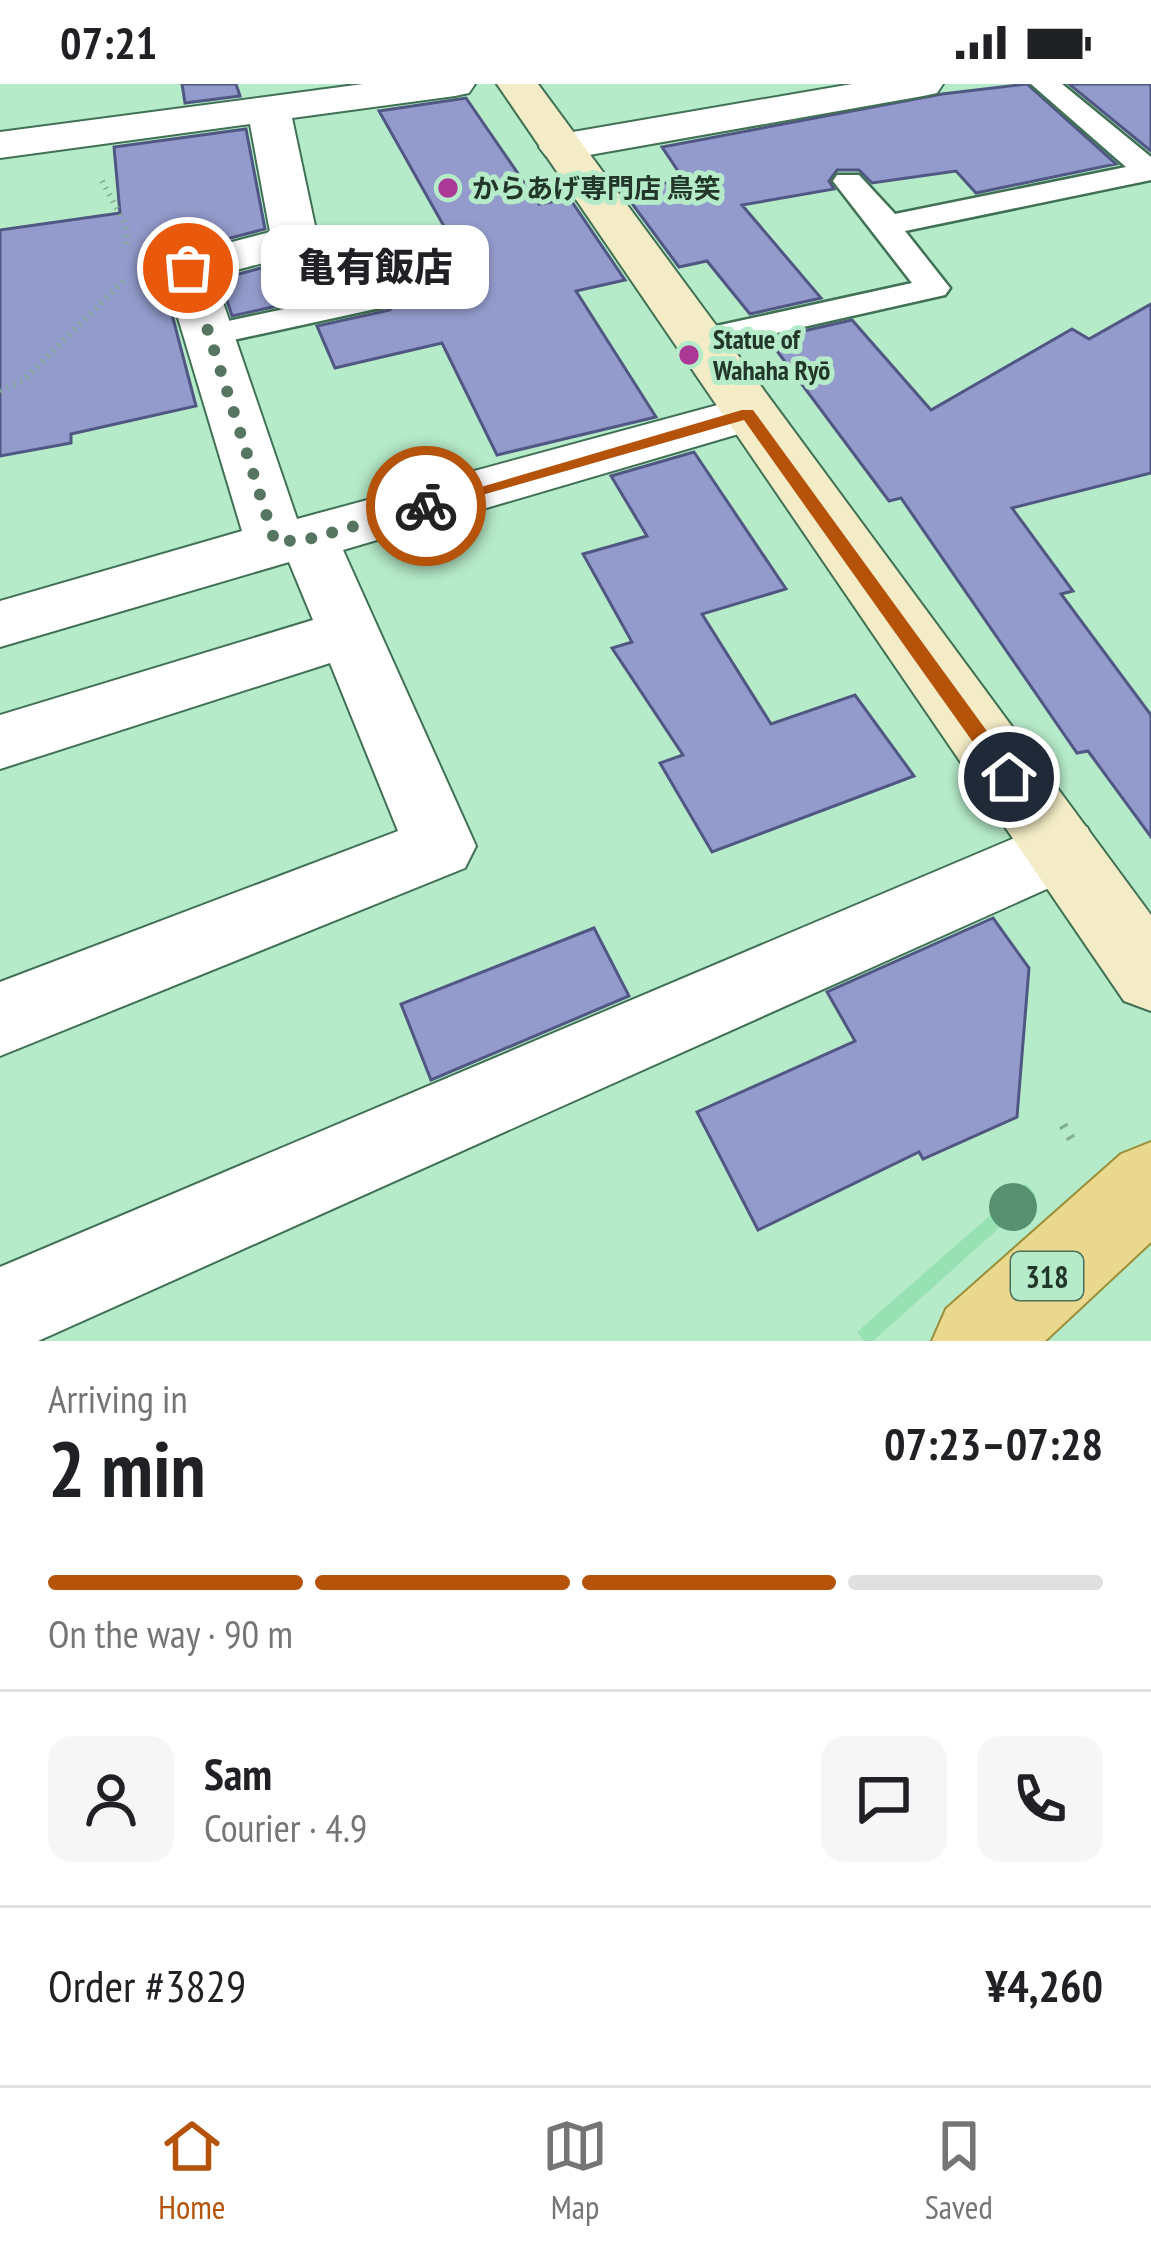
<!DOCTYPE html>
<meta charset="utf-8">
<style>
:root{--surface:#fff;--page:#f6f6f6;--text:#202124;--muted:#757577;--line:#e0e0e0;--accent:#b45309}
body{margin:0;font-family:"PT Sans Narrow","Noto Sans JP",sans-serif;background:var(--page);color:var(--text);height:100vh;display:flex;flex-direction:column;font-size:45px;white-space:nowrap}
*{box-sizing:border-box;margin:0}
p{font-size:39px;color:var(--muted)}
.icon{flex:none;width:66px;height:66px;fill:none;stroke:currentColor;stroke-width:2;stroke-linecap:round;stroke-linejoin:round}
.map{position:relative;height:1257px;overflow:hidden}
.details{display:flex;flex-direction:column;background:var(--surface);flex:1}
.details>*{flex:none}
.pin{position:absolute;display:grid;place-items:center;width:102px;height:102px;color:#fff;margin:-51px;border:6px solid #fff;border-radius:50%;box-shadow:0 3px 12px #0007}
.courier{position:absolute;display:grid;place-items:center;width:120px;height:120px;margin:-60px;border:9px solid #b45309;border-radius:50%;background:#fff;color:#222;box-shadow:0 3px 15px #0007}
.bubble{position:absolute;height:84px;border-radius:24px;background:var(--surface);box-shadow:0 3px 9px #0004;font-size:39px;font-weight:800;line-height:84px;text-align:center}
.headline em{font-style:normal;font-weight:800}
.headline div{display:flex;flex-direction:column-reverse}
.headline{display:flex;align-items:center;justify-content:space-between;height:204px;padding:0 48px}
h1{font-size:78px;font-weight:800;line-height:90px}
.bar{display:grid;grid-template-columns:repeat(4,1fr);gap:18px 12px;align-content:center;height:144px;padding:0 48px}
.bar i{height:15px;border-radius:9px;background:var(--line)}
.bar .selected{background:var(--accent)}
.bar p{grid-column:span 4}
.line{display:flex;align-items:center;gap:30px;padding:0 48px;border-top:3px solid var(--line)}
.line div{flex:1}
.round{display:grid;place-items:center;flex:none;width:126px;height:126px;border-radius:24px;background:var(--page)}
.status{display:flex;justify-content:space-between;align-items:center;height:84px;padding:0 60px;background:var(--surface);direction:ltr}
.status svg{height:33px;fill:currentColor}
.tab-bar{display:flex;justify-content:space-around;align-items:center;height:168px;border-top:3px solid var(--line);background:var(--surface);font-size:33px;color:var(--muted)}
.tab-bar a{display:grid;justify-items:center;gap:6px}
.tab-bar .selected{color:var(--accent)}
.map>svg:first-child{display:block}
.green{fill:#97e1b3}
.building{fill:#929bcb;stroke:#505782;stroke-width:3}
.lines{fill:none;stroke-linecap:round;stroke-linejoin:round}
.service-casing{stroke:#407154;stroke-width:5}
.minor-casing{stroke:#407154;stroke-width:4}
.secondary-casing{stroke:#407154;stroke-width:4}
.primary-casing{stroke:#9a8f39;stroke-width:4}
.path-far1{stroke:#82ac92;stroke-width:6;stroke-dasharray:1.5 6;stroke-linecap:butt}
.path{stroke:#82ac92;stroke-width:9;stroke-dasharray:3 10;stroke-linecap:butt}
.service{fill:#fff;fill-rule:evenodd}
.minor{fill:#fff;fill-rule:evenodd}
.secondary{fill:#f4ecc6;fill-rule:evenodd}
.primary{fill:#e9d88d;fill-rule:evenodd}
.tree{fill:#589172}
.route{fill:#b45309}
.done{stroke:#567662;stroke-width:12;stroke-dasharray:0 21.6}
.poi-dot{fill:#aa3894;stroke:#b6ebc9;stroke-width:4.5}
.labels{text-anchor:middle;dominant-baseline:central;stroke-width:10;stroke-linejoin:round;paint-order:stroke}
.far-poi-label{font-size:27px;font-weight:bold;fill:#22372a;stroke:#b6ebc9;text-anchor:start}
.shield{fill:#b6ebc9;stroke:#4e6d5a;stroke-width:3}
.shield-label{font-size:30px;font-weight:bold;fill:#22372a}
</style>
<div class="status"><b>07:21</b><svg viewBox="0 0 49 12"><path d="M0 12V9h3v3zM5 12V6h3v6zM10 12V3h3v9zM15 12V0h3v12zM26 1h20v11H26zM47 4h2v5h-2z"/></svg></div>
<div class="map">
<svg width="1151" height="1257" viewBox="0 0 1151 1257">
<rect width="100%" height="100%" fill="#b6ebc9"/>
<path class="green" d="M 1026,1100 L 1036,1111 L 873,1257 L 864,1257 L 857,1248 Z"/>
<path class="building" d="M 182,0 L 236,0 L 240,12 L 185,19 Z
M 1027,0 L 1116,80 L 976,109 L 956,87 L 872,99 L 859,86 L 837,86 L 829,97 L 834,105 L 742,121 L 821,214 L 750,230 L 707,177 L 679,183 L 622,106 L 684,96 L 662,63 L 942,10 Z
M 1069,0 L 1151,0 L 1151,67 Z
M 466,14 L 539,120 L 570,115 L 625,196 L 576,207 L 656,333 L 497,371 L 442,259 L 335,284 L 317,242 L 390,226 L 398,214 L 379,201 L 306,216 L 299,200 L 304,216 L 232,232 L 220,195 L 291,176 L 294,184 L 450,153 L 379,27 Z
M 246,45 L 265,145 L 169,170 L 159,181 L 196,322 L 71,350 L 71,359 L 0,372 L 0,146 L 120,129 L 114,63 Z
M 1151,220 L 1151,389 L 1012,424 L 1073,507 L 1061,510 L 1151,631 L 1151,753 L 1088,667 L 1077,669 L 901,414 L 889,417 L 768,255 L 852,236 L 931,326 L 1072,245 L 1089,255 Z
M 694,368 L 786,505 L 702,530 L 771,640 L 855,611 L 914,692 L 712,768 L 660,679 L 683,671 L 612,564 L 632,558 L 583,470 L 647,452 L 611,392 Z
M 993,834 L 1029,884 L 1017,1033 L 923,1075 L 919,1068 L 758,1146 L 697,1028 L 855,957 L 827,908 Z
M 594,844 L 629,912 L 431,996 L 401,920 Z"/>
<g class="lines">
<g class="service-casing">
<path id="service" d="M 1031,0 L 1062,0 L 1151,73 L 1151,96 L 905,147 L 950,204 L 945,211 L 696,267 L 684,263 L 679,256 L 684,249 L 912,199 L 833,97 L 837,91 L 859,91 L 895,130 L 1126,83 Z
M 377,205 L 394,215 L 389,222 L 210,261 L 193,251 L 210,241 Z"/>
</g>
<g class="minor-casing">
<path id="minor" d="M 363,0 L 475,0 L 469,9 L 455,12 L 292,34 L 318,156 L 312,166 L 214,192 L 297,435 L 747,313 L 766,318 L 774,330 L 766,342 L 343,466 L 476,762 L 465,784 L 0,972 L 0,898 L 398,747 L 330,579 L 0,685 L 0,631 L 313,536 L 289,478 L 0,563 L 0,517 L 242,447 L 163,184 L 170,174 L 270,148 L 250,40 L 0,74 L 0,48 Z
M 852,0 L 943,0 L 937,9 L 923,12 L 561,76 L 546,72 L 539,63 L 546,54 L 561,50 Z
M 1062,734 L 1087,743 L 1098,765 L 1087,787 L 38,1257 L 0,1257 L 0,1183 Z"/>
</g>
<g class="secondary-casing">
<path id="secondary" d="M 497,0 L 538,0 L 1151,831 L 1151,927 L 1124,917 Z"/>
</g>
<g class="primary-casing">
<path id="primary" d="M 1151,1058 L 1151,1158 L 1045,1257 L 932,1257 L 946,1225 L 1121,1070 Z"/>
</g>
<path class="path-far1" d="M 102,97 L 126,141 L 127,166
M 0,307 L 23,297 L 123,197"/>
<path class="path" d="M 1063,1041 L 1075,1061"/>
<use href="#service" class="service"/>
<use href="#minor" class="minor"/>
<use href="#secondary" class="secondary"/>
<use href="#primary" class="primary"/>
</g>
<circle class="tree" cx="1013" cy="1123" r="24"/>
<path class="route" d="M 742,326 L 753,326 L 1016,687 L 1016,699 L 1002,699 L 744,336 L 426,427 L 417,422 Z"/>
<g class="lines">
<path class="done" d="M 188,184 L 275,458 L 309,455 L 426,422"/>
</g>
<g class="poi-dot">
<circle cx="448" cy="104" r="12"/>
<circle cx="689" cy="271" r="12"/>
</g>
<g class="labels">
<g class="far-poi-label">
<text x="472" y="104">からあげ専門店 鳥笑</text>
<text x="713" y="255">Statue of<tspan x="713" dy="31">Wahaha Ryō</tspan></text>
</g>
<rect class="shield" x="1011" y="1168" width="72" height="48" rx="9"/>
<g class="shield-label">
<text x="1047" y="1192">318</text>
</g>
</g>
</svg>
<div class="pin" style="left:188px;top:184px;background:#ea580c"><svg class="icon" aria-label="bag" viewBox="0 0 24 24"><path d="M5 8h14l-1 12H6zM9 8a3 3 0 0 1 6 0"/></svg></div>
<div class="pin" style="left:1009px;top:693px;background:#1f2937"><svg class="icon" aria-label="home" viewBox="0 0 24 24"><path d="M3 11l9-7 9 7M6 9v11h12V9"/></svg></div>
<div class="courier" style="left:426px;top:422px"><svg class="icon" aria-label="bike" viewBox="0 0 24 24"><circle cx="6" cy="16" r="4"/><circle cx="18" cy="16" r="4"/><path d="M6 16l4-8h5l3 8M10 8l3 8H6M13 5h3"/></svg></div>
<div class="bubble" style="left:261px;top:141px;width:228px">亀有飯店</div>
</div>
<section class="details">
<div class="headline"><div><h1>2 min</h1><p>Arriving in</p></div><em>07:23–07:28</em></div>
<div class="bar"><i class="selected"></i><i class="selected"></i><i class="selected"></i><i></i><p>On the way · 90 m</p></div>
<div class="line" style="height:216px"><a class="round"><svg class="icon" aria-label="person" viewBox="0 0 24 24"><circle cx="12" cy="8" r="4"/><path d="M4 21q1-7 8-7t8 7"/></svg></a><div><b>Sam</b><p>Courier · 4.9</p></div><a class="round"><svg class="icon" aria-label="chat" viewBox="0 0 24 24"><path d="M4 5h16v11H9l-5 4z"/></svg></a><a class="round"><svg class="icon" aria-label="phone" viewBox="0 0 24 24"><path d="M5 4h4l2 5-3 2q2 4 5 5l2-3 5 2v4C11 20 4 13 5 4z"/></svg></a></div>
<div class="line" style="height:156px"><div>Order #3829</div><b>¥4,260</b></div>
</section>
<nav class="tab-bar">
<a class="selected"><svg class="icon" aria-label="home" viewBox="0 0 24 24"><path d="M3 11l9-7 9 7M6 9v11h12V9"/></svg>Home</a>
<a><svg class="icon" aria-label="map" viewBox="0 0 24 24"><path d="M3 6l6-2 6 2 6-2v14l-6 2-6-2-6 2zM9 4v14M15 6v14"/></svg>Map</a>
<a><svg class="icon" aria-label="saved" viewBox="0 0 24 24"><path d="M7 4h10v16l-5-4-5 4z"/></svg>Saved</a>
</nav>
